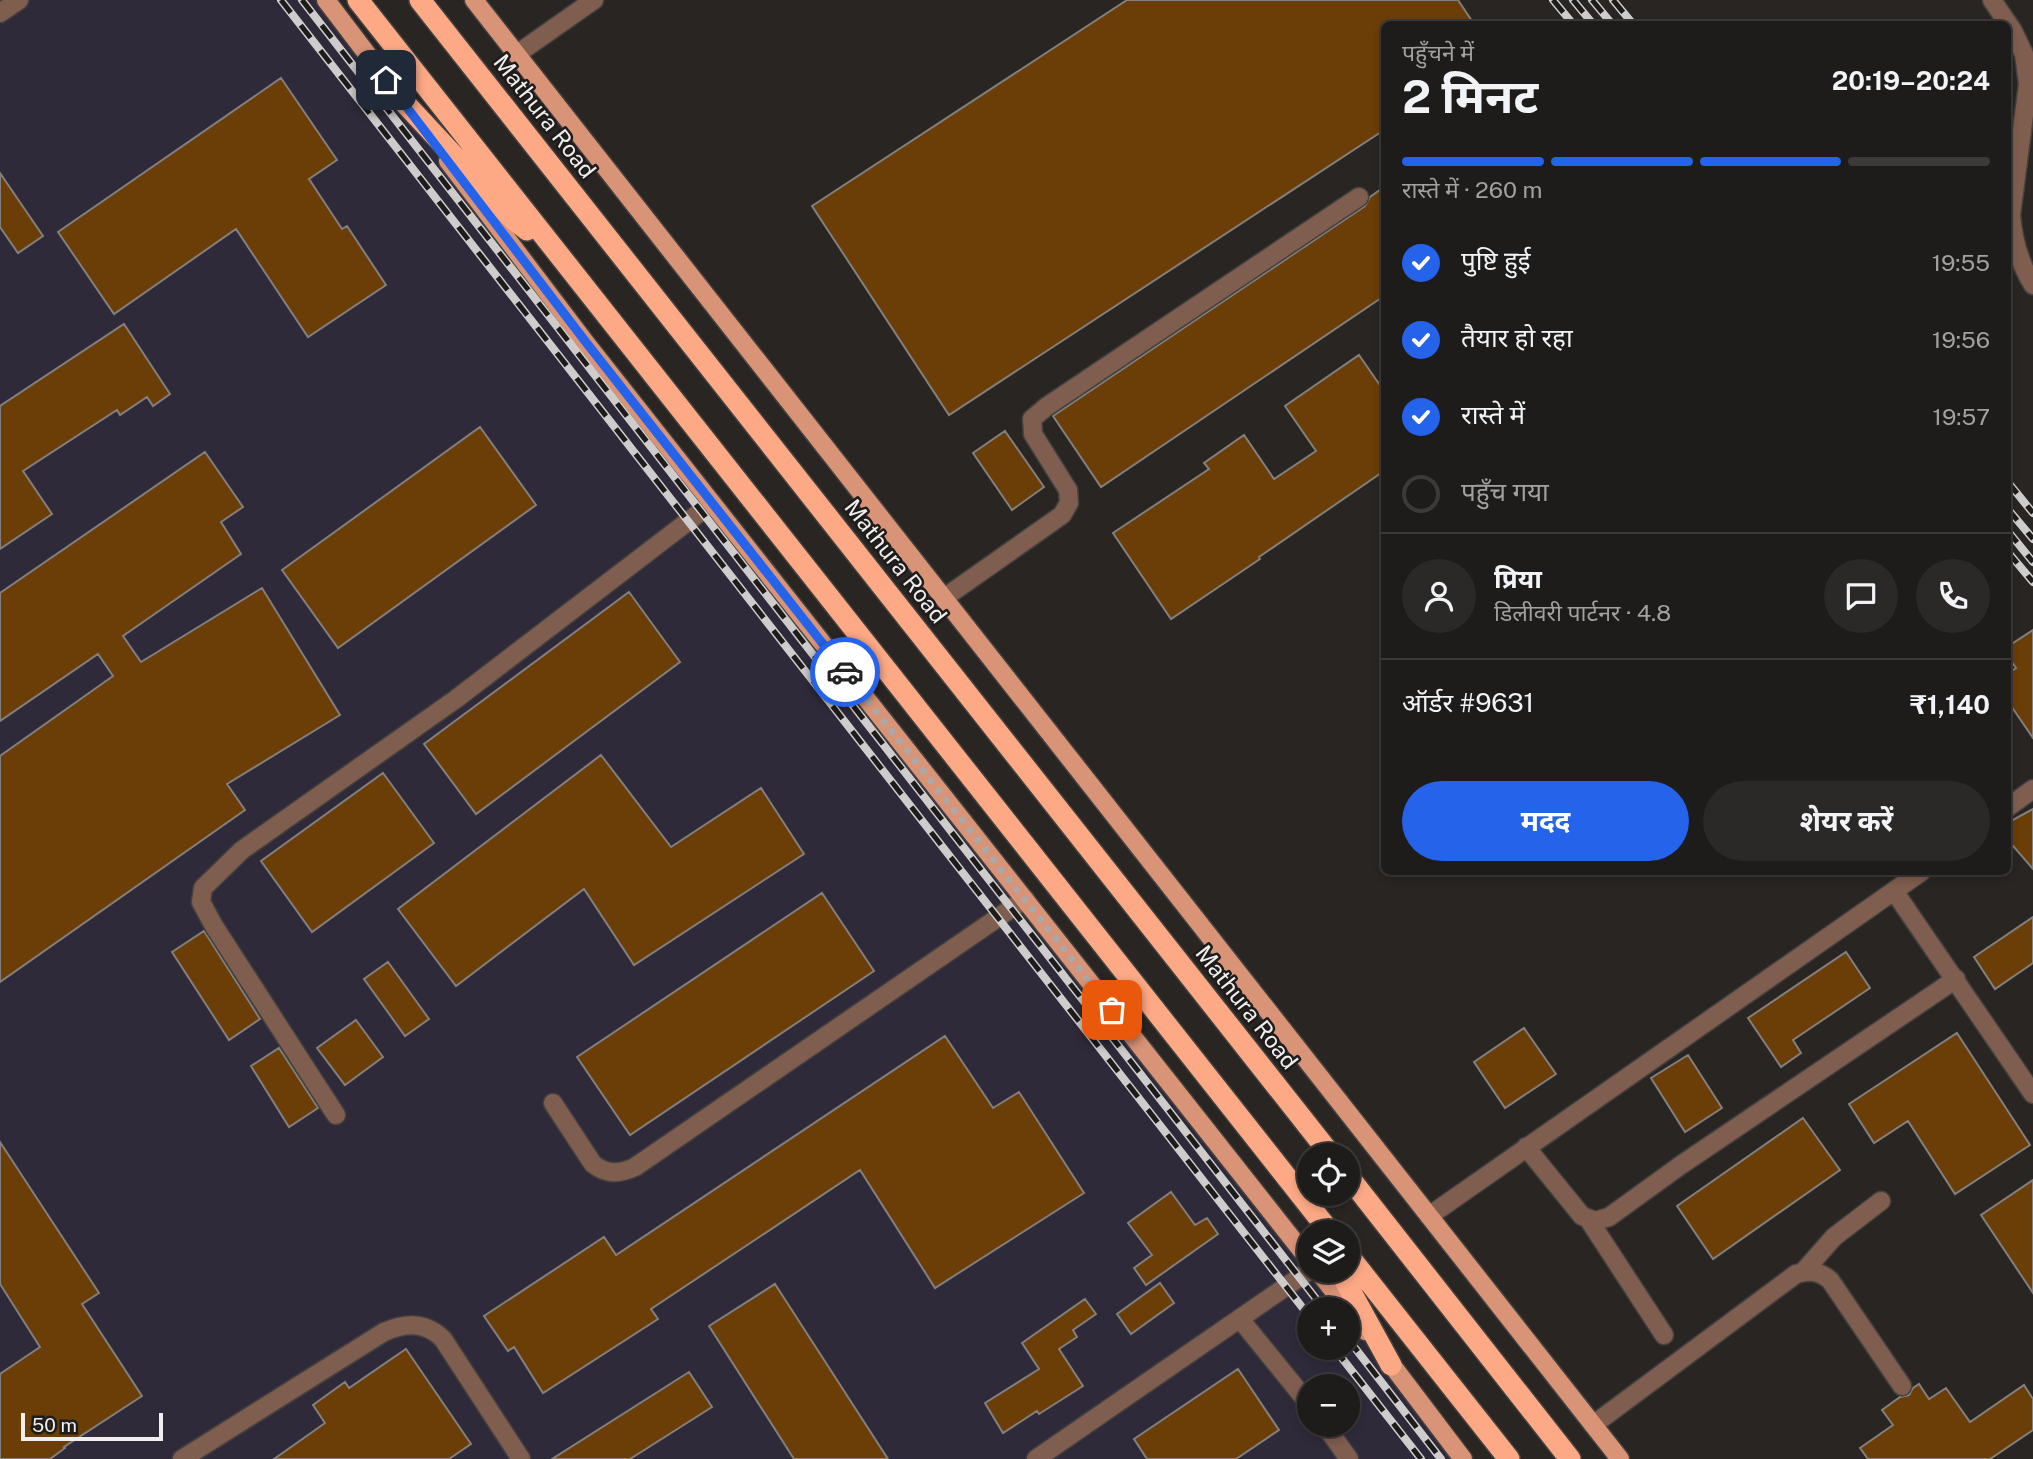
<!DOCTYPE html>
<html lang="hi">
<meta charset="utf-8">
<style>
:root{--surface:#1e1c1a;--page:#2b2927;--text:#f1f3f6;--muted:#a1a1a2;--line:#3c3a39;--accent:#2563eb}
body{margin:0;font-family:"Public Sans","Noto Sans Devanagari",sans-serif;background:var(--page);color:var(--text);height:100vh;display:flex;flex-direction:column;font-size:26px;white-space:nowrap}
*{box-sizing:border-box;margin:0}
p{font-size:23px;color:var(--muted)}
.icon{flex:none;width:38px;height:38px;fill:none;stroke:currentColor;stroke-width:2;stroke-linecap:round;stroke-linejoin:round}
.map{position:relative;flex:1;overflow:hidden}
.details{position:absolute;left:1381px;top:21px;width:630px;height:854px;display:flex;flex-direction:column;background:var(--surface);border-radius:10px;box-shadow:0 4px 10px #0003,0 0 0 2px var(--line)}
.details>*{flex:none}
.controls{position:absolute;left:1297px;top:1143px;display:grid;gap:14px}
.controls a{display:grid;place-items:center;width:63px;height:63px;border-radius:50%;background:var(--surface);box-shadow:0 4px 10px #0003,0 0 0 2px var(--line);font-size:35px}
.scale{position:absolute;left:21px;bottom:18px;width:142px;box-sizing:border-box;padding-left:7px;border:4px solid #f1efee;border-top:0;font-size:19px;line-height:24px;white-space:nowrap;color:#f1efee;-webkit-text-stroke:5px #1e1c1a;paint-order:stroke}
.pin{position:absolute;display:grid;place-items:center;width:60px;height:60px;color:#fff;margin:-30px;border-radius:14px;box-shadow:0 4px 10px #0006}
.courier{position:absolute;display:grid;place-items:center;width:70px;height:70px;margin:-35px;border:5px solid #2563eb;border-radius:50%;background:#fff;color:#222;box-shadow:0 2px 9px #0007}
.overview em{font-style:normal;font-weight:700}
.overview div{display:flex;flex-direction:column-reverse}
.overview{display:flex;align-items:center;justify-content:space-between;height:119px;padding:0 21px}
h1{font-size:46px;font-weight:700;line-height:52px}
.bar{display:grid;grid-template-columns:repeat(4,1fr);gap:10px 7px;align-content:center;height:84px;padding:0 21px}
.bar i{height:9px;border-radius:5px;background:var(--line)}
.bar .active{background:var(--accent)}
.bar p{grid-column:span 4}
.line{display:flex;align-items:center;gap:18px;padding:0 21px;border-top:2px solid var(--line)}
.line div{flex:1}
.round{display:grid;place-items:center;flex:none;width:74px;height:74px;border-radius:37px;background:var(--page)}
ol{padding:0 21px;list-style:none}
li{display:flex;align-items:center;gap:21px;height:77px}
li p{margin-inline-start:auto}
li .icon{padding:7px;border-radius:50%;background:var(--accent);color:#fff;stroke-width:4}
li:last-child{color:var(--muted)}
li i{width:38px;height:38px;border:4px solid var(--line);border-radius:50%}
.primary-button{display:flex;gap:14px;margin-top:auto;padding:14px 21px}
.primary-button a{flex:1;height:80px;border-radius:42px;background:var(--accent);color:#fff;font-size:28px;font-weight:700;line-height:80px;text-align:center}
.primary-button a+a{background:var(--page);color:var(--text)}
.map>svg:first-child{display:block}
.industrial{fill:#2f2a3a;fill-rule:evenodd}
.building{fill:#6b3d07;stroke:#827f7d;stroke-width:2}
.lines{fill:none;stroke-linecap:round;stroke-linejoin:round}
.minor-casing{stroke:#44413f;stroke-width:21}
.major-casing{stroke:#44413f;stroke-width:21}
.highway-casing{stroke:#44413f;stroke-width:24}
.minor{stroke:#7f5d4f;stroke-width:18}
.major{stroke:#d99376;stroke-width:18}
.highway{stroke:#fda985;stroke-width:21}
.rail-casing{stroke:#cfcdcc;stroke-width:8}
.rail{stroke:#1e1c1a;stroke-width:5;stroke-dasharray:16;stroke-linecap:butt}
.done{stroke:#aba8a7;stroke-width:7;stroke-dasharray:0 12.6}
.route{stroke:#2563eb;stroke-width:9}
.labels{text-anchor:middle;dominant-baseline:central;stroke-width:5;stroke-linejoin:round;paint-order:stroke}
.street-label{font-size:23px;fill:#f1efee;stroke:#1e1c1a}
</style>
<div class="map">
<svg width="2033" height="1459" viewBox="0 0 2033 1459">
<rect width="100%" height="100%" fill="#282523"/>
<path class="industrial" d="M 0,0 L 320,0 L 1309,1270 L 1325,1271 L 1475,1459 L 0,1459 ZM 1309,1309 L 1348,1309 L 1348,1348 L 1309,1348 ZM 1309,1386 L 1348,1386 L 1348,1424 L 1309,1424 Z"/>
<path class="building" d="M 1127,0 L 1458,0 L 1474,24 L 1384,24 L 1384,130 L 949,415 L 812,206 Z
M 281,78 L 337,160 L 309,179 L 342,229 L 347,226 L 386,285 L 308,337 L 236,229 L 114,314 L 58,232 Z
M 0,173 L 43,236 L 18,253 L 0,227 Z
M 1384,187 L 1384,296 L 1101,487 L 1053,416 L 1365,206 L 1370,197 Z
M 124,324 L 170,394 L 153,406 L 147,397 L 120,415 L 117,410 L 23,471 L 52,514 L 0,549 L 0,406 Z
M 1359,355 L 1384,391 L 1384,471 L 1259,557 L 1260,559 L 1171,619 L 1113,533 L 1209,469 L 1204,463 L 1244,435 L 1274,479 L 1316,451 L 1285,406 Z
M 480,427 L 536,505 L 338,648 L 282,570 Z
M 1005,431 L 1044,487 L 1012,510 L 973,453 Z
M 205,452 L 243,507 L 221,522 L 241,554 L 123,636 L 141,662 L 262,588 L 340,715 L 227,784 L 245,810 L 0,982 L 0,756 L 113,676 L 98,654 L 0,721 L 0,593 Z
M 629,592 L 680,662 L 476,814 L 424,744 Z
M 2033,630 L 2033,738 L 2007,700 L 2007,674 L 2016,668 L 2007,655 L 2007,647 Z
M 601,755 L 671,847 L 761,788 L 804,854 L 634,965 L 584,889 L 456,986 L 398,909 Z
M 383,773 L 434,843 L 312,932 L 261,861 Z
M 2033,809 L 2033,869 L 2007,839 L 2007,823 Z
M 822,893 L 874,971 L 630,1135 L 577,1057 Z
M 2033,917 L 2033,963 L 1995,989 L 1974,957 Z
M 204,931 L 260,1019 L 229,1040 L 172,952 Z
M 1846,952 L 1870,988 L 1793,1040 L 1801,1053 L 1781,1067 L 1748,1018 Z
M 388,962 L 429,1019 L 405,1036 L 364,979 Z
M 356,1020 L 383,1057 L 345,1085 L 317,1048 Z
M 1524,1028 L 1556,1074 L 1505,1108 L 1474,1062 Z
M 1957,1033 L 2030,1145 L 1955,1194 L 1908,1121 L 1874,1143 L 1849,1104 Z
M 945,1036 L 993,1108 L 1019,1092 L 1084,1193 L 935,1288 L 860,1170 L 651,1309 L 658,1319 L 543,1393 L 514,1347 L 508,1351 L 484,1316 L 604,1237 L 616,1255 Z
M 279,1048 L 318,1108 L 289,1127 L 251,1066 Z
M 1688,1055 L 1722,1108 L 1685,1132 L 1651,1078 Z
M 1803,1118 L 1840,1170 L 1713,1259 L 1677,1206 Z
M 0,1142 L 99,1293 L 82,1304 L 142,1396 L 64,1447 L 65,1448 L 50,1459 L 0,1459 L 0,1374 L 40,1347 L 0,1284 Z
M 2033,1180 L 2033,1293 L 1981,1215 Z
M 1171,1192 L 1195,1225 L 1207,1218 L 1218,1234 L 1146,1285 L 1134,1268 L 1152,1255 L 1128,1223 Z
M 1160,1283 L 1174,1303 L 1131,1334 L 1117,1314 Z
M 775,1284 L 888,1459 L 794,1459 L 709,1326 Z
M 1085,1299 L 1096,1314 L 1073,1330 L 1077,1337 L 1059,1349 L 1083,1386 L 1039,1414 L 1037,1411 L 1003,1433 L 985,1403 L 1039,1369 L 1022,1343 Z
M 406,1349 L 471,1444 L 449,1459 L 274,1459 L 325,1423 L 313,1405 L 345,1382 L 349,1388 Z
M 1238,1369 L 1279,1430 L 1236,1459 L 1147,1459 L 1134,1439 Z
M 689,1372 L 712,1407 L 630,1459 L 552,1459 Z
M 1919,1384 L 1929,1399 L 1946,1388 L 1970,1422 L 2024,1385 L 2033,1399 L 2033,1430 L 1990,1459 L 1868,1459 L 1860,1448 L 1893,1425 L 1882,1410 L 1900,1397 L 1909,1395 L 1913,1388 Z"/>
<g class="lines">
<g class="minor-casing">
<path id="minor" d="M 1992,0 L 2013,31 L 2024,54 L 2028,84 L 2011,215 C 2013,239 2020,264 2033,285
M 0,13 L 19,0
M 517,54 L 594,0
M 944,598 L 1062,515 L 1069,503 L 1068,490 L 1033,434 L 1032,419 L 1046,407 L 1359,197
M 2007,808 L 2033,789
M 1894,891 L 2033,1094
M 553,1103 L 593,1164 C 607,1175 619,1174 635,1167 L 1025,899
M 336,1115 L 214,926 L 201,902 L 203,888 L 242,850 L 456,699 L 712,503
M 1526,1147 L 1582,1216 L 1595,1221 L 1609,1217 L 1681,1165 L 1956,979
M 1429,1216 L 1921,872
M 1589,1220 L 1664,1335
M 1804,1271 L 1834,1237 L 1881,1201
M 1240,1319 L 1309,1404
M 1324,1424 L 1349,1459
M 1593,1425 L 1796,1274 C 1810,1270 1819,1271 1830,1280 L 1902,1386
M 182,1459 L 384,1332 C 405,1323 425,1321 443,1339 L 521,1459
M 1036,1459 L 1310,1270"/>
</g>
<g class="major-casing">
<path id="major" d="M 326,0 L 408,108
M 474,0 L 1620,1459
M 448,161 L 585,342 L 1309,1260
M 1317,1270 L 1365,1331
M 1385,1356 L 1463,1459"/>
</g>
<g class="highway-casing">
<path id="highway" d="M 358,0 L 1330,1232
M 420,0 L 1331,1155
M 401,99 L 513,219 L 527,230
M 1348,1176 L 1570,1459
M 1348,1255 L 1509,1459
M 1339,1270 L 1391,1365"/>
</g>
<use href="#minor" class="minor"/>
<use href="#major" class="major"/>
<use href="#highway" class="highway"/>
<g class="rail-casing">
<path id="rail" d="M 281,0 L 1309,1316
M 302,0 L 1324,1309
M 1553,0 L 1573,24
M 1573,0 L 1593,24
M 1592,0 L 1612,24
M 1613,0 L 1633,24
M 2007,481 L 2033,513
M 2007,508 L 2033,539
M 2007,530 L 2033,562
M 2007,551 L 2033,582
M 1348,1339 L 1441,1459
M 1334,1348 L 1421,1459"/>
</g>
<use href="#rail" class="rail"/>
</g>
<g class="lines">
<path class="done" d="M 845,672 L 1112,1010"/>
<path class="route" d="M 386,80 L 585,341 L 845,672"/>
</g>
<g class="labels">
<g class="street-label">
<text transform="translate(545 116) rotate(52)">Mathura Road</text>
<text transform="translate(896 561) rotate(52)">Mathura Road</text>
<text transform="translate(1247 1007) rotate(52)">Mathura Road</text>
</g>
</g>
</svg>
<div class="controls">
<a><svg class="icon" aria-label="locate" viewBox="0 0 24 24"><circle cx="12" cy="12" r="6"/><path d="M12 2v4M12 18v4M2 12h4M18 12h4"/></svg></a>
<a><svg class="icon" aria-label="layers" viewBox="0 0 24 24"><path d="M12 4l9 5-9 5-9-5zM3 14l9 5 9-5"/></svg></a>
<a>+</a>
<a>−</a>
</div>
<div class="scale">50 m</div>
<div class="pin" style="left:1112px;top:1010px;background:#ea580c"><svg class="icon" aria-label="bag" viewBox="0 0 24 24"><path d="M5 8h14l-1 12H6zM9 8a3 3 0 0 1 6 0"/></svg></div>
<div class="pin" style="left:386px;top:80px;background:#1f2937"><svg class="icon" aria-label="home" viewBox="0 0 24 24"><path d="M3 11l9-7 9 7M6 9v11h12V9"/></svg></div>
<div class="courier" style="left:845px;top:672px"><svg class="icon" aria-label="car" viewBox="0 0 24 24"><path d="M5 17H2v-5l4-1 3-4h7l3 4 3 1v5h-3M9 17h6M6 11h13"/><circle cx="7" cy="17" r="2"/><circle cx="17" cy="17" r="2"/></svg></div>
<section class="details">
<div class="overview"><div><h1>2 मिनट</h1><p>पहुँचने में</p></div><em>20:19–20:24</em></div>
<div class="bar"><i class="active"></i><i class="active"></i><i class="active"></i><i></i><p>रास्ते में · 260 m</p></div>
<ol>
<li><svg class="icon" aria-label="check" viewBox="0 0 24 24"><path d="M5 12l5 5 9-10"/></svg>पुष्टि हुई<p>19:55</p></li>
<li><svg class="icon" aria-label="check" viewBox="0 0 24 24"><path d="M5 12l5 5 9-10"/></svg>तैयार हो रहा<p>19:56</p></li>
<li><svg class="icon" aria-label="check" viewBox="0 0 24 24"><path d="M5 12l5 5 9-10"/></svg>रास्ते में<p>19:57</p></li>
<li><i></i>पहुँच गया</li>
</ol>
<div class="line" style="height:126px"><a class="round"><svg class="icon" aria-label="person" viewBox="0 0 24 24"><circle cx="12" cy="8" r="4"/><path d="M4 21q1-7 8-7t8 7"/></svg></a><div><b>प्रिया</b><p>डिलीवरी पार्टनर · 4.8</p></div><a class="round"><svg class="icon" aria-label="chat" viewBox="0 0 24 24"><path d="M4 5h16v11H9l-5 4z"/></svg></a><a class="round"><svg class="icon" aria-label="phone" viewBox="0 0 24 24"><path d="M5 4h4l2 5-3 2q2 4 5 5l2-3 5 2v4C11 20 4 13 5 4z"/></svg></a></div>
<div class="line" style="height:91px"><div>ऑर्डर #9631</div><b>₹1,140</b></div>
<div class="primary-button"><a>मदद</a><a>शेयर करें</a></div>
</section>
</div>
